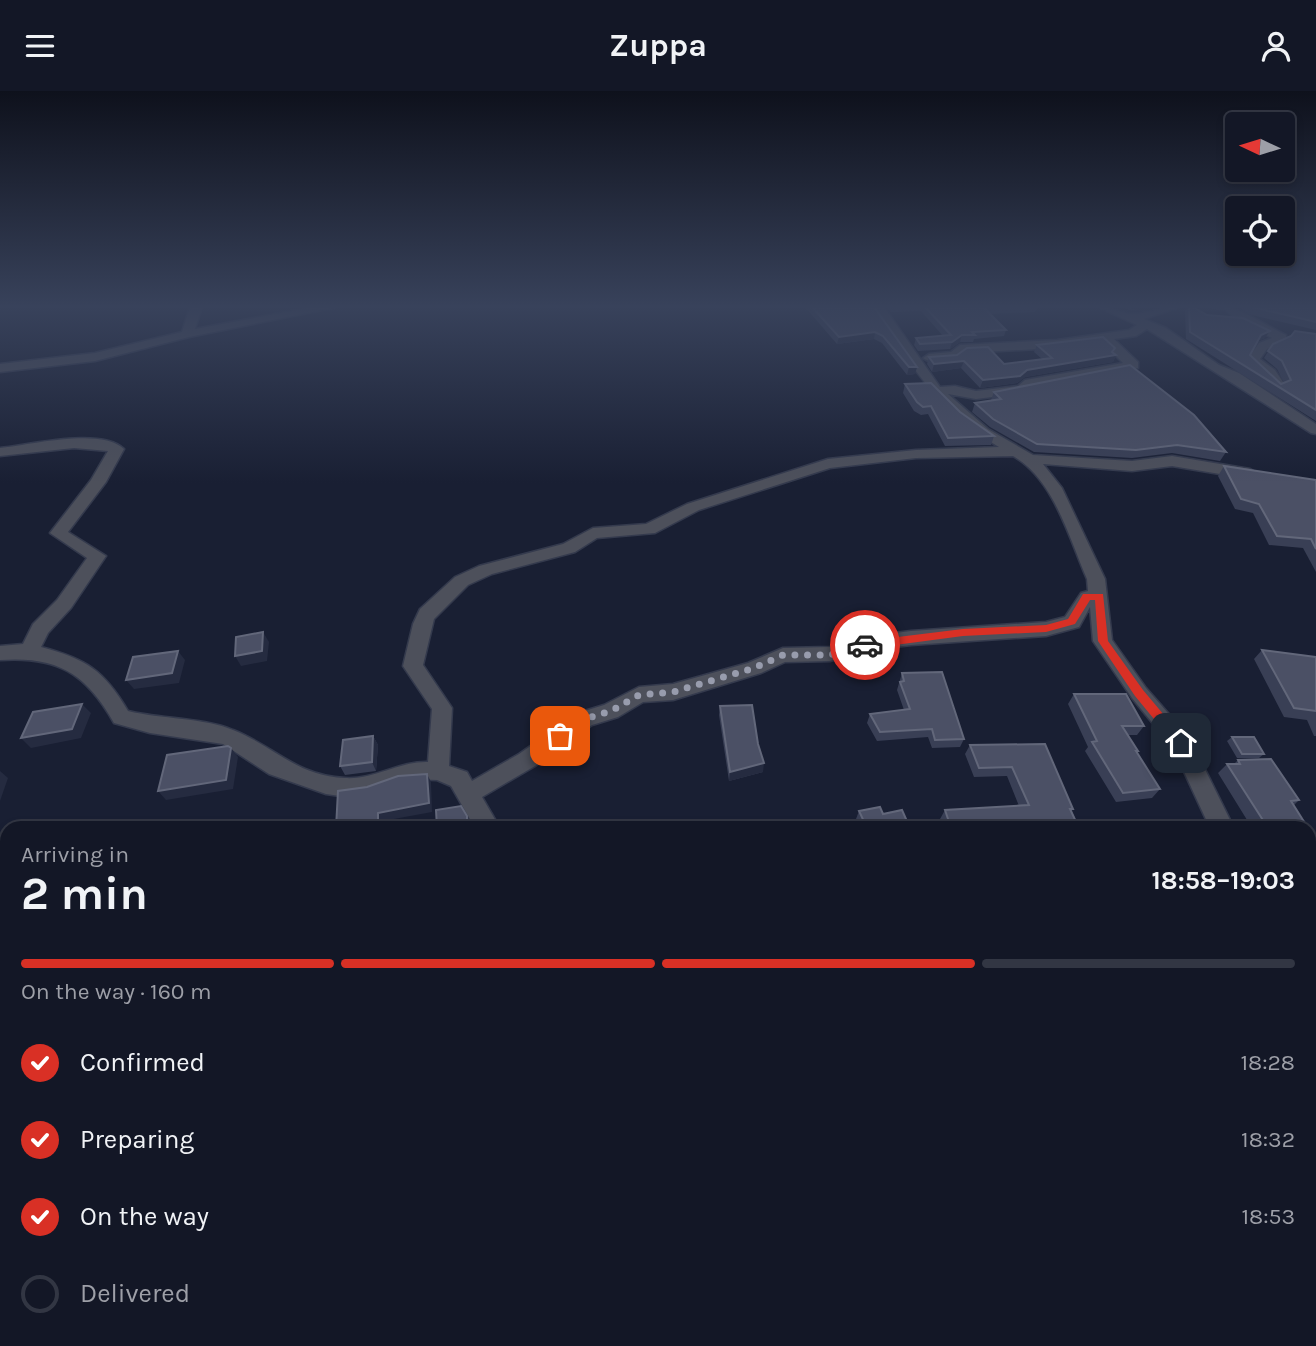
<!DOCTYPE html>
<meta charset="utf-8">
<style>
:root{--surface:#131726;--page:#1c202e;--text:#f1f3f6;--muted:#9d9fa7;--line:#323643;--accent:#d93025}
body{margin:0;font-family:Karla,sans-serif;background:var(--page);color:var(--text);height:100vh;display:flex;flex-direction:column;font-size:26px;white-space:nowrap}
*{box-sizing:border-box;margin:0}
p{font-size:23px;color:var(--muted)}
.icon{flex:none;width:38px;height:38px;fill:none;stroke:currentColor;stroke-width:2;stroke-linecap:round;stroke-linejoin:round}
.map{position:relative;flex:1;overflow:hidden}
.drawer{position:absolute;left:0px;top:730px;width:1316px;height:527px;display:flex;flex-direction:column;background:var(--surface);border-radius:21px 21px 0 0;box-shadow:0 4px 10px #0003,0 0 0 2px var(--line)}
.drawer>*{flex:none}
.needle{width:46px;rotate:274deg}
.controls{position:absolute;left:1225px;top:21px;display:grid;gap:14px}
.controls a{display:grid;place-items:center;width:70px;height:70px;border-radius:7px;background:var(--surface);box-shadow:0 4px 10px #0003,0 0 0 2px var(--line);font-size:35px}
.pin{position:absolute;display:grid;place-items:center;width:60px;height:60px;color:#fff;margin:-30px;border-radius:14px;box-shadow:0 4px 10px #0006}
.courier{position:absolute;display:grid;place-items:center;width:70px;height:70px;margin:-35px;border:5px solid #d93025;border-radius:50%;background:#fff;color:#222;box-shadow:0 2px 9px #0007}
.summary em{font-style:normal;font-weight:700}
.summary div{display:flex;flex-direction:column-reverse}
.summary{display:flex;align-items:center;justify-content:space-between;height:119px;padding:0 21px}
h1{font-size:46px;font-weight:700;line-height:52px}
.bar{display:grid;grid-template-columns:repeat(4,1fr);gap:10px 7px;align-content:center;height:84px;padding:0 21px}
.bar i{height:9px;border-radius:5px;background:var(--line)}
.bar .selected{background:var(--accent)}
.bar p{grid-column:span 4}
ol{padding:0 21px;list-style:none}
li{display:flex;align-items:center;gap:21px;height:77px}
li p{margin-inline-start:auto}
li .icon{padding:7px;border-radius:50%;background:var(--accent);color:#fff;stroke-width:4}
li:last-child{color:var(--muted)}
li i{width:38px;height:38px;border:4px solid var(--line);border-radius:50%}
header{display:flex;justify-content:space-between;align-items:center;height:91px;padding:0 21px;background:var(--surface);font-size:32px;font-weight:700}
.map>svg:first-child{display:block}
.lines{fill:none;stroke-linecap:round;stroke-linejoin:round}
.minor-casing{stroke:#343a4d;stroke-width:3}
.minor{fill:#4d505b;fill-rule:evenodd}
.wall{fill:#393f55}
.shaded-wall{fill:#252b40}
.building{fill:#4b5065;stroke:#62677a;stroke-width:2}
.route{fill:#d93025}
.done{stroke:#989cad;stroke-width:7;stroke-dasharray:0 12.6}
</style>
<header><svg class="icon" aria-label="menu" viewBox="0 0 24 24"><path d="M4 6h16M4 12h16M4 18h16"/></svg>Zuppa<svg class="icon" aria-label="person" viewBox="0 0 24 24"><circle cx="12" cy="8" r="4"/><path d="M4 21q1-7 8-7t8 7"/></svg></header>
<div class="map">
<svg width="1316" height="1255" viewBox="0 0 1316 1255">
<rect width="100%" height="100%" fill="#191f33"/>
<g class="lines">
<g class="minor-casing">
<path id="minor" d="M 190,216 L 202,216 L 195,238 L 313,216 L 337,216 L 189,246 L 95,270 L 0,281 L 0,273 L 95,262 L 182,241 Z
M 872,216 L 884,216 L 940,296 L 955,295 L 976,300 L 1018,295 L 1025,289 L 1123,272 L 1101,250 L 1057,257 L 964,262 C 956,272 932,274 923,267 L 929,263 L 951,261 L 960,254 L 1057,249 L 1129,239 L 1137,234 L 1098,216 C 1113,216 1120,222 1132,223 C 1140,224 1165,216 1179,216 L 1144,228 L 1166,237 L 1219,274 L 1239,282 L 1316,333 L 1316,343 L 1311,342 L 1147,238 L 1136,245 L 1114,248 L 1138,271 L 1138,277 L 1031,296 L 1024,302 L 976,308 L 948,303 L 988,338 L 1033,364 L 1132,370 L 1172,365 L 1250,378 L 1258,383 L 1250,388 L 1172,375 L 1132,380 L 1043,373 L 1062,397 L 1105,488 L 1112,549 L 1146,597 L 1189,646 L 1234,737 L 1210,737 L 1173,657 L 1132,607 L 1093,550 L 1090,516 L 1079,536 L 1046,545 L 911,554 L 871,559 L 830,570 L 785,571 L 761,582 L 673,609 L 643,611 L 618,626 L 592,634 L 535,675 L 482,706 L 500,737 L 475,737 L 451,695 L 437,689 L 410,688 L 371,702 L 347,706 L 326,703 L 269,683 L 223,653 L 150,642 L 114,632 C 86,582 57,565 0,569 L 0,555 L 23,553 L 33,533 L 57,509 L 87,467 L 50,442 L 91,389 L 108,360 L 74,357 L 0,365 L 0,357 C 30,354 101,336 124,358 L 106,391 L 68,441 L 106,465 L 71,517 L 48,542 L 41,556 C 86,568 104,579 128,620 C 160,628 206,627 233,639 C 274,655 296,685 345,687 C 374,689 399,670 428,671 L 432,618 L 403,575 L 413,533 L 420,518 L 455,486 L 479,475 L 563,453 L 593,437 L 646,433 L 687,413 L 828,368 L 916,359 L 999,356 C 938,321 910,272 872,216 ZM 1013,365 C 1054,388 1069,447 1087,488 L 1088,500 L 1081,502 L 1065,526 L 1046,531 L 911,540 L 871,545 L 830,556 L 783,557 L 748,572 L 673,593 L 639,596 L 604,614 L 578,622 L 519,663 L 472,690 L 467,681 L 449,675 L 452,617 L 423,574 L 434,528 L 468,494 L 492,483 L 575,461 L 597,447 L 655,442 L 699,419 L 830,377 L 916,367 Z
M 1222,216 C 1240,216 1268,236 1286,244 L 1286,250 L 1267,258 L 1260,268 L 1275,279 L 1285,294 L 1283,297 L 1273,297 L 1265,285 L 1247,269 L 1259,252 L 1272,247 L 1239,231 Z
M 1316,763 L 1316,785 L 1309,786 L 1309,764 Z
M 1309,984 L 1316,987 L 1316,1029 L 1309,1026 Z
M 761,1250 L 798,1250 L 801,1255 L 764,1255 Z"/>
</g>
<use href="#minor" class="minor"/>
</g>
<path class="wall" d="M 805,216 L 874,216 L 917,276 L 915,283 L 907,284 L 882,252 L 874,248 L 837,253 Z
M 886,216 L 1046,216 L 1037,217 L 1035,221 L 989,223 L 1006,239 L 1004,245 L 974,248 L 973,251 L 960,251 L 950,258 L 918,260 L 914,254 L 916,247 L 943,245 L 921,220 L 891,221 Z
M 1120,216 L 1158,216 L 1130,219 Z
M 1187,216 L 1193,216 L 1207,224 L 1265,247 L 1257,250 L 1250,264 L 1281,293 L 1284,292 L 1277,278 L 1264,267 L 1273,253 L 1316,243 L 1316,330 L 1186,248 L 1185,220 Z
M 1197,216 L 1223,216 L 1222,219 Z
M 1239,216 L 1316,216 L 1316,239 L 1248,223 Z
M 1037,254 L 1113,261 L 1116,264 L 1113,271 L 1025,286 L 1017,292 L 980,297 L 961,277 L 932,281 L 927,273 L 929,266 L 1004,273 L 1042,268 L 1034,261 Z
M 905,293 L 960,321 L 994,345 L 991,354 L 945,355 L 928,323 L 921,324 L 914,320 L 903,302 Z
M 994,301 L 1226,361 L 1220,370 L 1172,362 L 1132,367 L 1034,361 L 990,336 L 972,321 L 975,312 L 992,310 L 991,309 Z
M 1224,375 L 1316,389 L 1316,481 L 1303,457 L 1269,454 L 1253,422 L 1235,418 L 1218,385 Z
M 1262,559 L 1316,566 L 1316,645 L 1314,645 L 1307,629 L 1284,626 L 1254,568 Z
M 902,582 L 964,648 L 960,656 L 932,657 L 928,646 L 877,650 L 867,632 L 870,623 L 904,619 L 897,599 Z
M 1074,603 L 1144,635 L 1137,644 L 1128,644 L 1136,661 L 1160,698 L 1152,707 L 1116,711 L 1085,660 L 1088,656 L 1068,613 Z
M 720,615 L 763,681 L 729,690 L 719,624 Z
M 373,645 L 378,654 L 376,680 L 345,684 L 340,675 Z
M 1232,646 L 1264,663 L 1259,667 L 1237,667 L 1227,650 Z
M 1045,653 L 1073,718 L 1072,720 L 1079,737 L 943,737 L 940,728 L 945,719 L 1019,715 L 1007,685 L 974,686 L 965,663 L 970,654 Z
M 1238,669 L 1299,709 L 1294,714 L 1308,737 L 1252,737 L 1218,682 L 1227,673 L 1234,673 Z
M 859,720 L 883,723 L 910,737 L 860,737 L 856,728 Z
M 1309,739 L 1316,750 L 1316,758 L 1309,763 Z
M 1315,776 L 1316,777 L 1316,813 L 1309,797 L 1309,780 Z"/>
<path class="shaded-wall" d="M 1132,216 L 1158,216 L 1130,219 Z
M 1270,240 L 1265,247 L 1257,250 L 1261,244 Z
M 875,241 L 874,248 L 837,253 L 839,246 Z
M 962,244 L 960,251 L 950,258 L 952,251 Z
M 1115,257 L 1111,265 L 1116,264 L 1113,271 L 1025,286 L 1017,292 L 980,297 L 983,289 Z
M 964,270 L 961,277 L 932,281 L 934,273 Z
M 909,276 L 917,276 L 915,283 L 907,284 Z
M 263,541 L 269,551 L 267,570 L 241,575 L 235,565 Z
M 178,560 L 185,569 L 179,592 L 134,598 L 126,589 Z
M 82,613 L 91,622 L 81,647 L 31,657 L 21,647 Z
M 373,645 L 378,654 L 376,680 L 372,671 Z
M 231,657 L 238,666 L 233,698 L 166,709 L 158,700 Z
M 764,672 L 763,681 L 729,690 L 730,681 Z
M 0,680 L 8,687 L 0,710 Z
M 427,683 L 431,691 L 432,721 L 383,730 L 383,737 L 378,737 L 378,722 Z
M 467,725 L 470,734 L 470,737 L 467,737 Z
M 3,1124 L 7,1125 L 7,1184 L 3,1200 L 0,1200 L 0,1133 Z
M 107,1250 L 125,1250 L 124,1255 L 106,1255 Z
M 255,1250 L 265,1250 L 264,1255 L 254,1255 Z
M 522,1250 L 526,1250 L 525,1255 L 521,1255 Z"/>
<path class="building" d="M 812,216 L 874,216 L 917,276 L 909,276 L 883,245 L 875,241 L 839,246 Z
M 925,216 L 992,216 L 983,216 L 1006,239 L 972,241 L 975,244 L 962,244 L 952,251 L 920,253 L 916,247 L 951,244 Z
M 1189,216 L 1193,216 L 1207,224 L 1243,227 L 1270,240 L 1261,244 L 1250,264 L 1281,293 L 1291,289 L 1282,270 L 1268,260 L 1273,253 L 1291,245 L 1295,240 L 1316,243 L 1316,319 L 1190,241 Z
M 1252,216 L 1316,216 L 1316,231 Z
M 1103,246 L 1115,257 L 1112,261 L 1116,264 L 1027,279 L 1020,285 L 983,289 L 964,270 L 934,273 L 929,266 L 957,264 L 967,257 L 988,256 L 1004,273 L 1052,267 L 1037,254 Z
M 1130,274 L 1194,324 L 1226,361 L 1177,354 L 1136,359 L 1037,353 L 993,328 L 975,312 L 1001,308 L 994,301 Z
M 931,292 L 960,321 L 994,345 L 948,347 L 931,315 L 923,316 L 917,311 L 905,293 Z
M 1224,375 L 1316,389 L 1316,458 L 1311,448 L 1277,445 L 1259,413 L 1241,408 Z
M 263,541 L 262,560 L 235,565 L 236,546 Z
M 1262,559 L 1316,566 L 1316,620 L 1294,617 Z
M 178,560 L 172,582 L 126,589 L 133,566 Z
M 942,581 L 964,648 L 935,649 L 932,638 L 880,641 L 870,623 L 910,618 L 900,591 L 904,590 L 902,582 Z
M 1074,603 L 1126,603 L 1144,635 L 1122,635 L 1138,660 L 1136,660 L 1160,698 L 1123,702 L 1092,651 L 1097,650 Z
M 82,613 L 72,638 L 21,647 L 33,621 Z
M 752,614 L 758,653 L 764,672 L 730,681 L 720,615 Z
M 373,645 L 372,671 L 340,675 L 343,649 Z
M 1232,646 L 1254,646 L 1264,663 L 1242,663 Z
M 1045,653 L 1073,718 L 1070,718 L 1079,737 L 951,737 L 945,719 L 1029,714 L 1012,676 L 979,677 L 970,654 Z
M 228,655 L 231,657 L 226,689 L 158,700 L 167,664 Z
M 1271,668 L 1299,709 L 1291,710 L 1308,737 L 1268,737 L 1227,673 L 1240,673 L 1238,669 Z
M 427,683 L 429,712 L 378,722 L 378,737 L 336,737 L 338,700 L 367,696 L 398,685 Z
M 461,715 L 467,725 L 467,737 L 437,737 L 436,719 Z
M 880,716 L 883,723 L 902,719 L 910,737 L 867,737 L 859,720 Z
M 1309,739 L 1316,750 L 1316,757 L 1309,757 Z
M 7,980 L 7,1123 L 3,1124 L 0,1133 L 0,981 Z
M 11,1250 L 107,1250 L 106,1255 L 11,1255 Z
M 201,1250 L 255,1250 L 254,1255 L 199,1255 Z
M 475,1250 L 522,1250 L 521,1255 L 474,1255 Z"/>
<linearGradient id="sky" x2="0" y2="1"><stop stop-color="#0e111c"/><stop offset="0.55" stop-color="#38425b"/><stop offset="1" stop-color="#38425b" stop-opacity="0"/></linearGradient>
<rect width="1316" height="392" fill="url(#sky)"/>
<path class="route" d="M 1083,503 L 1103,503 L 1108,550 L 1143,599 L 1185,649 L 1185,656 L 1177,656 L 1135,605 L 1098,550 L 1095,509 L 1090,509 L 1075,533 L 1046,541 L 963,545 L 865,558 L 860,554 L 865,550 L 963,538 L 1046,534 L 1068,528 Z"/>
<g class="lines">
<path class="done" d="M 560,645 L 585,628 L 611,620 L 639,604 L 673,601 L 754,577 L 783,564 L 830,564 L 865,554"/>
</g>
</svg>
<div class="controls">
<a><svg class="needle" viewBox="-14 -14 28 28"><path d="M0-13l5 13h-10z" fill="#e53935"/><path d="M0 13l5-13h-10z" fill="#9d9fa7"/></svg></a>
<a><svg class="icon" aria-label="locate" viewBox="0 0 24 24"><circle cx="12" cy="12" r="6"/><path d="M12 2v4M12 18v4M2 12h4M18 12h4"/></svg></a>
</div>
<div class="pin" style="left:560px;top:645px;background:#ea580c"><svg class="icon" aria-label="bag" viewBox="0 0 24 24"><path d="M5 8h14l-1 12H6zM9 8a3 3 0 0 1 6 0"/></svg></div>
<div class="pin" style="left:1181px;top:652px;background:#1f2937"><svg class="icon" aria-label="home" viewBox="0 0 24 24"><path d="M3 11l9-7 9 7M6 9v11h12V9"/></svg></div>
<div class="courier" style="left:865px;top:554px"><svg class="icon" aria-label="car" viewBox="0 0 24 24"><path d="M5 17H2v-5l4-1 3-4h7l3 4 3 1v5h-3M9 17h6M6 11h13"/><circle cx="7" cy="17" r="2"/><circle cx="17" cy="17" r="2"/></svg></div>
<section class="drawer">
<div class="summary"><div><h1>2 min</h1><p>Arriving in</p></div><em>18:58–19:03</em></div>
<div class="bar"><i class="selected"></i><i class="selected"></i><i class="selected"></i><i></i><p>On the way · 160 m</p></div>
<ol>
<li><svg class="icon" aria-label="check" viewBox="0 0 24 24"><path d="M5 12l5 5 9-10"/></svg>Confirmed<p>18:28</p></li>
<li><svg class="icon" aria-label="check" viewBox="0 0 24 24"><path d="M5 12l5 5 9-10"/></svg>Preparing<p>18:32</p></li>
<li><svg class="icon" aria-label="check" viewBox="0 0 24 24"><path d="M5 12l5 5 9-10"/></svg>On the way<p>18:53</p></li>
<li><i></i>Delivered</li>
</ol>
</section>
</div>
